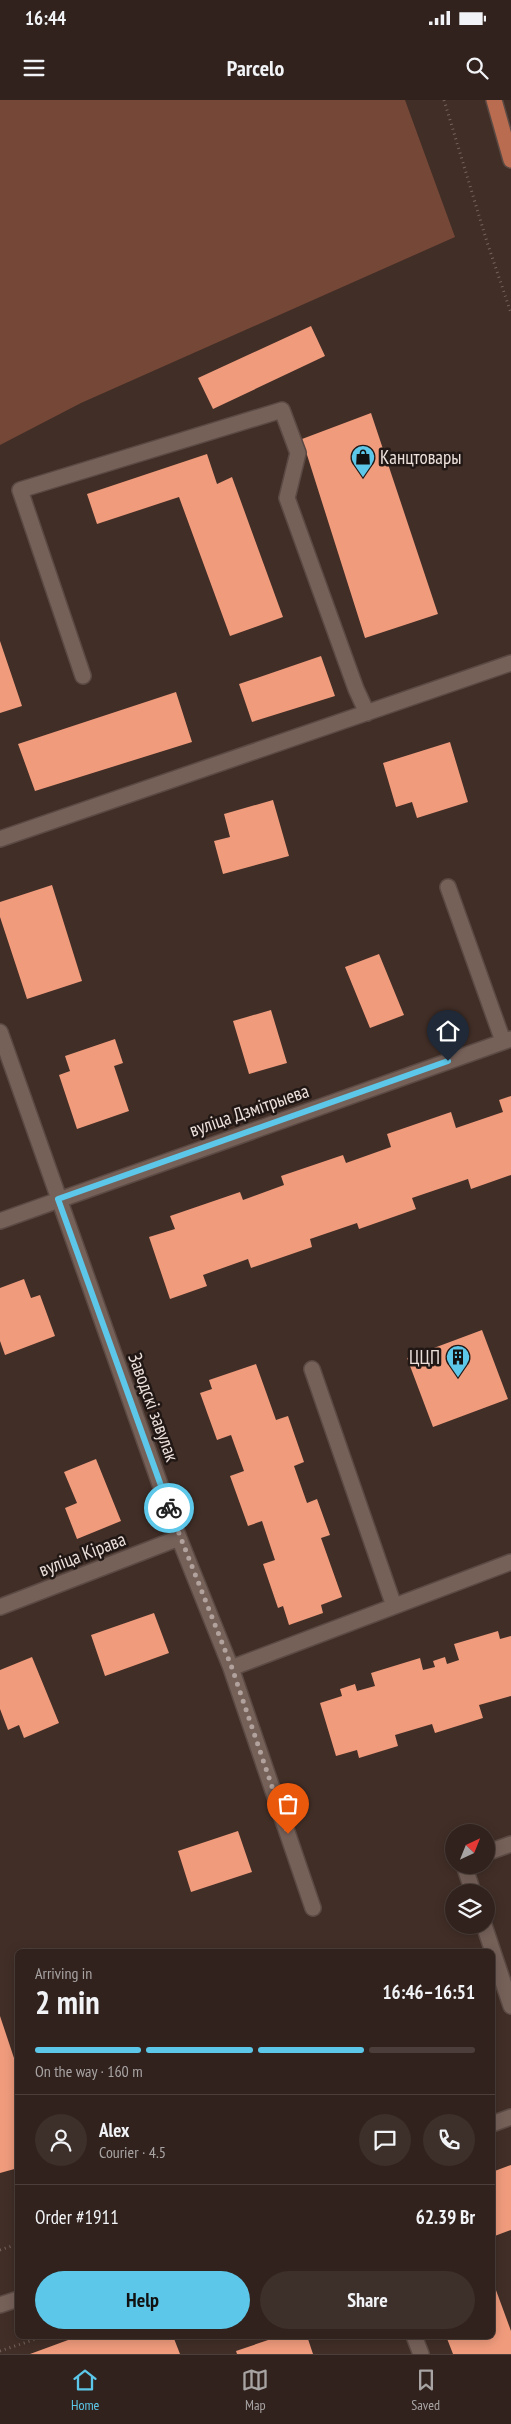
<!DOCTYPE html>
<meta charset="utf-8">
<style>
:root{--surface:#31221d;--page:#3d2f2a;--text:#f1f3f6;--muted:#a8a4a4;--line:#4c3f3b;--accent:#5cc7e8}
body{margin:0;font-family:"PT Sans Narrow",sans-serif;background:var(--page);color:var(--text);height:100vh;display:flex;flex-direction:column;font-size:19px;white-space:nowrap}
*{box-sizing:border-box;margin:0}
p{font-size:16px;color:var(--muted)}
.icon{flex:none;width:28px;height:28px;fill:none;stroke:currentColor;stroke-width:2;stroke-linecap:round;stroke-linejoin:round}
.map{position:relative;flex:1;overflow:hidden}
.side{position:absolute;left:15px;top:1849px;width:480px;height:390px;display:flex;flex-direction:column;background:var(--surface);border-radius:8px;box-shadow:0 2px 12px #0003,0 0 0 1px var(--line)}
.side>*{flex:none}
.needle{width:32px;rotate:43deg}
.buttons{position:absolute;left:445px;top:1724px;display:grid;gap:10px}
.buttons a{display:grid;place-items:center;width:50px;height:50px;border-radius:50%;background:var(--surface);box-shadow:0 2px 12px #0003,0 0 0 1px var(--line);font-size:25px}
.pin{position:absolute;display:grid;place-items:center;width:42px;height:42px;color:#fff;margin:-51px -21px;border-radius:50% 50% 50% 0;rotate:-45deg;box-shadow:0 0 5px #0007}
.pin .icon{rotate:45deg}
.courier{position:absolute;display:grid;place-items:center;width:50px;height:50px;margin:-25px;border:4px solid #5cc7e8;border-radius:50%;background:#fff;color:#222;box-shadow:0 1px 6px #0007}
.summary em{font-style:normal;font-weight:700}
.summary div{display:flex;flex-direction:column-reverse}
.summary{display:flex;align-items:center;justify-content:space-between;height:85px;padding:0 20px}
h1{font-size:32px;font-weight:700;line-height:38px}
.bar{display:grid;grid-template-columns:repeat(4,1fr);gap:8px 5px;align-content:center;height:60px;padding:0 20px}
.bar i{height:6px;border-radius:4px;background:var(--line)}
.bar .on{background:var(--accent)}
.bar p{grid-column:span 4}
.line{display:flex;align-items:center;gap:12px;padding:0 20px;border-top:1px solid var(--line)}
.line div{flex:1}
.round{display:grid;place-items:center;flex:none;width:52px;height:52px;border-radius:26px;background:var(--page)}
.cta{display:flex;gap:10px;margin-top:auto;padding:10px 20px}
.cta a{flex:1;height:58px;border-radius:30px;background:var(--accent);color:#111;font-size:20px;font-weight:700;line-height:58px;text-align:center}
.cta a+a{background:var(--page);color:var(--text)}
.status{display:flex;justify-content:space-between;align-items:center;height:35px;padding:0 25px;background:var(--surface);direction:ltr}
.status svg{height:14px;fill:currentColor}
header{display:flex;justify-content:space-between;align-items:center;height:65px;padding:0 20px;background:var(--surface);font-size:22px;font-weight:700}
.tab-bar{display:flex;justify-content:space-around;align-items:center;height:70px;border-top:1px solid var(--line);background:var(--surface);font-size:14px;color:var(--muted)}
.tab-bar a{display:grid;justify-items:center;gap:2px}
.tab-bar .on{color:var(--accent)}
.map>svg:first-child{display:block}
.green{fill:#754737}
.building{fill:#f09b7c}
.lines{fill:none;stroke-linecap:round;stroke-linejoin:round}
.minor-casing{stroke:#5b4a44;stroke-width:18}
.major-casing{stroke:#5b4a44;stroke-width:18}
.path{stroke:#75645d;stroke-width:3;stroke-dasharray:1 4;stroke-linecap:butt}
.minor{stroke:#766159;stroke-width:15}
.major{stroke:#b96c4f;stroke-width:15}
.done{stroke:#b1a29d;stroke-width:5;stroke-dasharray:0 9}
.route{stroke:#5cc7e8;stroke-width:6}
.labels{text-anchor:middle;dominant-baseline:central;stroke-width:5;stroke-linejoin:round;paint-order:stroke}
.poi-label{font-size:19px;fill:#eee1dc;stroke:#211815;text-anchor:start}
.street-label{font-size:19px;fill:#eee1dc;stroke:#211815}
</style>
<div class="status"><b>16:44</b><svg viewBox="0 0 49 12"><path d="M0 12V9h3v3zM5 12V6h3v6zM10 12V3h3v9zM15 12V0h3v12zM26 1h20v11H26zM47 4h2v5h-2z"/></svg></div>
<header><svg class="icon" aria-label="menu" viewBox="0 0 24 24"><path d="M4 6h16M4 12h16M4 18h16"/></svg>Parcelo<svg class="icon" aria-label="search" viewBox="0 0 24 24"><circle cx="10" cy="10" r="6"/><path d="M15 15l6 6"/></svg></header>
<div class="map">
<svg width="511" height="2254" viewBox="0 0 511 2254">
<rect width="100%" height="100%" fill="#412e27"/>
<path class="green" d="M 0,0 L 405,0 L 455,137 L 81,303 L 0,345 Z"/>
<path class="building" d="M 311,226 L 325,256 L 213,309 L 198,278 Z
M 371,313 L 438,514 L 365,538 L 302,339 Z
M 207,354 L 217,384 L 232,377 L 283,517 L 230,536 L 179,397 L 97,424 L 87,394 Z
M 0,541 L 22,606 L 0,613 Z
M 321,556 L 335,596 L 252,622 L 239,584 Z
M 176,592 L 192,642 L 35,691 L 18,644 Z
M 450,642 L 468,702 L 417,718 L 412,702 L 396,707 L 383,663 Z
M 273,700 L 289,756 L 223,774 L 214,741 L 230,737 L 224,714 Z
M 52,785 L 82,881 L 27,899 L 0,817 L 0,802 Z
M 379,854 L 404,915 L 370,928 L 345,867 Z
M 271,910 L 287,963 L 249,974 L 233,921 Z
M 115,939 L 123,963 L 114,966 L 129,1011 L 77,1029 L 59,975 L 70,971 L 65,956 Z
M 511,996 L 511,1075 L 471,1089 L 468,1079 L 412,1098 L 416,1109 L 359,1129 L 357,1123 L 310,1139 L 312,1147 L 251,1168 L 248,1159 L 203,1175 L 207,1186 L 170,1199 L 149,1137 L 175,1129 L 170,1116 L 240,1092 L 243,1100 L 284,1085 L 281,1076 L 343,1055 L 346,1063 L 391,1047 L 387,1034 L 451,1012 L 456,1028 L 503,1012 L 499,1000 Z
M 24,1179 L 31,1198 L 40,1195 L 55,1236 L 5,1255 L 0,1241 L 0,1188 Z
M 482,1230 L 508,1299 L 433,1327 L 407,1258 Z
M 256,1264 L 276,1320 L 288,1316 L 304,1362 L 294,1366 L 307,1403 L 317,1399 L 330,1435 L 321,1438 L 342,1497 L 321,1505 L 323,1513 L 289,1525 L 283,1506 L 278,1508 L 263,1464 L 275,1460 L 262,1421 L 248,1426 L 230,1376 L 244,1371 L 231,1335 L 217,1340 L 200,1293 L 212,1289 L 209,1280 Z
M 96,1359 L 121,1421 L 77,1439 L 65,1408 L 77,1403 L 64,1372 Z
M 154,1513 L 169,1553 L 105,1576 L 91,1535 Z
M 498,1531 L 500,1539 L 511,1536 L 511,1596 L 479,1605 L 483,1618 L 435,1633 L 432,1624 L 395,1635 L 398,1646 L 359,1658 L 357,1650 L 336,1656 L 320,1603 L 342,1596 L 340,1589 L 355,1584 L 357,1591 L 375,1586 L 371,1573 L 420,1558 L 423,1570 L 435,1567 L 433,1561 L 445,1557 L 447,1564 L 459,1560 L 454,1544 Z
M 32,1557 L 59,1623 L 24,1638 L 19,1625 L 8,1630 L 0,1609 L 0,1570 Z
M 238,1731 L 252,1772 L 191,1792 L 178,1751 Z
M 0,1916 L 18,1970 L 18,2068 L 0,2073 Z
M 511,2065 L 511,2130 L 492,2137 L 492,2072 Z
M 493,2182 L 511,2231 L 511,2254 L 453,2254 L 446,2236 L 492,2236 Z
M 79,2236 L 173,2236 L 180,2254 L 30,2254 Z
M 280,2236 L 307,2236 L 313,2254 L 237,2254 L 236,2251 Z"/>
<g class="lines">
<g class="minor-casing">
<path id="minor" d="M 83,576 L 20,390 L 282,310 L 298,353 L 287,398 L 356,589 L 367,613
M 0,739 L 511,563
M 448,787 L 503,941
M 0,932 L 179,1438 L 231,1568 L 313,1808
M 0,1121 L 511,939
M 312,1269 L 394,1506
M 0,1507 L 179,1438
M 231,1568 L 511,1462
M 486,1753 L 511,1744
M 464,1765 L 473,1792
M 484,1825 L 511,1906
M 492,2024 L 511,2017
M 0,2205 L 18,2199
M 414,2236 L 421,2254"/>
</g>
<g class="major-casing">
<path id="major" d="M 494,0 L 511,60"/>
</g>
<path class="path" d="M 444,0 L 487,142 L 511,213
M 0,2150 L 18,2144
M 0,2251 L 45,2236"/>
<use href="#minor" class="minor"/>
<use href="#major" class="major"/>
</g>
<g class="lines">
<path class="done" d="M 169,1408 L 232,1568 L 288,1734"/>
<path class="route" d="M 169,1408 L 58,1099 L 448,961"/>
</g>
<defs>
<g id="shop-pin" transform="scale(1.25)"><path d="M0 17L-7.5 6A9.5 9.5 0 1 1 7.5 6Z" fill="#5cc7e8" stroke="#211815"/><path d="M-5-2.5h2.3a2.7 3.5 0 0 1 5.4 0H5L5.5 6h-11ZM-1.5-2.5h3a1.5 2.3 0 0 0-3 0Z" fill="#111"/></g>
<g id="building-pin" transform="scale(1.25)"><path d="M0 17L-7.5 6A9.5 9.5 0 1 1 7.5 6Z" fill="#5cc7e8" stroke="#211815"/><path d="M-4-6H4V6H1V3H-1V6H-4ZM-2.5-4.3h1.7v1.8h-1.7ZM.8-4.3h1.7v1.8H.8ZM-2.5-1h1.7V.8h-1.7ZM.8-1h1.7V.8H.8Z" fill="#111"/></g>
</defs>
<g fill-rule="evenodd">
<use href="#shop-pin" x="363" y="357"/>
<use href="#building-pin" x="458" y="1257"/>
</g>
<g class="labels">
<g class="poi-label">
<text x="380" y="357">Канцтовары</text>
<text x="440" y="1257" text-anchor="end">ЦЦП</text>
</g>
<g class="street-label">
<text transform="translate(249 1010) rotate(-19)">вуліца Дзмітрыева</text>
<text transform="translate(154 1307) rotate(70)">Заводскі завулак</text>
<text transform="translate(82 1454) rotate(-21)">вуліца Кірава</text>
</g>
</g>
</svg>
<div class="buttons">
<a><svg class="needle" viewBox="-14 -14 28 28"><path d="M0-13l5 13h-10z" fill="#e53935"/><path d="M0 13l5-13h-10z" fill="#a8a4a4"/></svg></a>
<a><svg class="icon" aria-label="layers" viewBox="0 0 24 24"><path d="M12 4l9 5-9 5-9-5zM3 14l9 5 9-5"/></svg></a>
</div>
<div class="pin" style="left:288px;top:1734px;background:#ea580c"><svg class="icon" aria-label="bag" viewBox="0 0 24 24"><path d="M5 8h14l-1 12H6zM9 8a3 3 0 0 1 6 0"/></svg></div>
<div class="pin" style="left:448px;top:961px;background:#1f2937"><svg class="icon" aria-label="home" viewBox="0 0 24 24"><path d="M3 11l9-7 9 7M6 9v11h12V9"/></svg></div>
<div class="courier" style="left:169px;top:1408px"><svg class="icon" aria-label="bike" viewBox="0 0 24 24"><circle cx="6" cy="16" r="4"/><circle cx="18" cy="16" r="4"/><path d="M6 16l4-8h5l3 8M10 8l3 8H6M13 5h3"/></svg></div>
<section class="side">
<div class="summary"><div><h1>2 min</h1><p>Arriving in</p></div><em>16:46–16:51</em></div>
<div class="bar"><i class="on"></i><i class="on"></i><i class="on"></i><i></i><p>On the way · 160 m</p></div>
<div class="line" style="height:90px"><a class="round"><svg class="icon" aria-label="person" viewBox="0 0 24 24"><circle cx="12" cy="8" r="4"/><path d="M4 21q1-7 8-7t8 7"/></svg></a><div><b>Alex</b><p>Courier · 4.5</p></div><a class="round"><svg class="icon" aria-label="chat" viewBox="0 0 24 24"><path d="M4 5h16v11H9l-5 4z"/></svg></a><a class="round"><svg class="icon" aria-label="phone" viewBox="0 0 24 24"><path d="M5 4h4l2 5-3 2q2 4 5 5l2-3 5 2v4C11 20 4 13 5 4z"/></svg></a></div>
<div class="line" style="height:65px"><div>Order #1911</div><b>62.39 Br</b></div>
<div class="cta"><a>Help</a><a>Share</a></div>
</section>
</div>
<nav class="tab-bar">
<a class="on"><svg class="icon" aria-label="home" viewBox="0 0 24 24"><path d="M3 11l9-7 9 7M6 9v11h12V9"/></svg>Home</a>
<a><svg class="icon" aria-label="map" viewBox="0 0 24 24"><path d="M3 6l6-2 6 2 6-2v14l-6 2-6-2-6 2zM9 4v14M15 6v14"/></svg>Map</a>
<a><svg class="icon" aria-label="saved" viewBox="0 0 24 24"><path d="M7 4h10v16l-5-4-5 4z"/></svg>Saved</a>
</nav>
